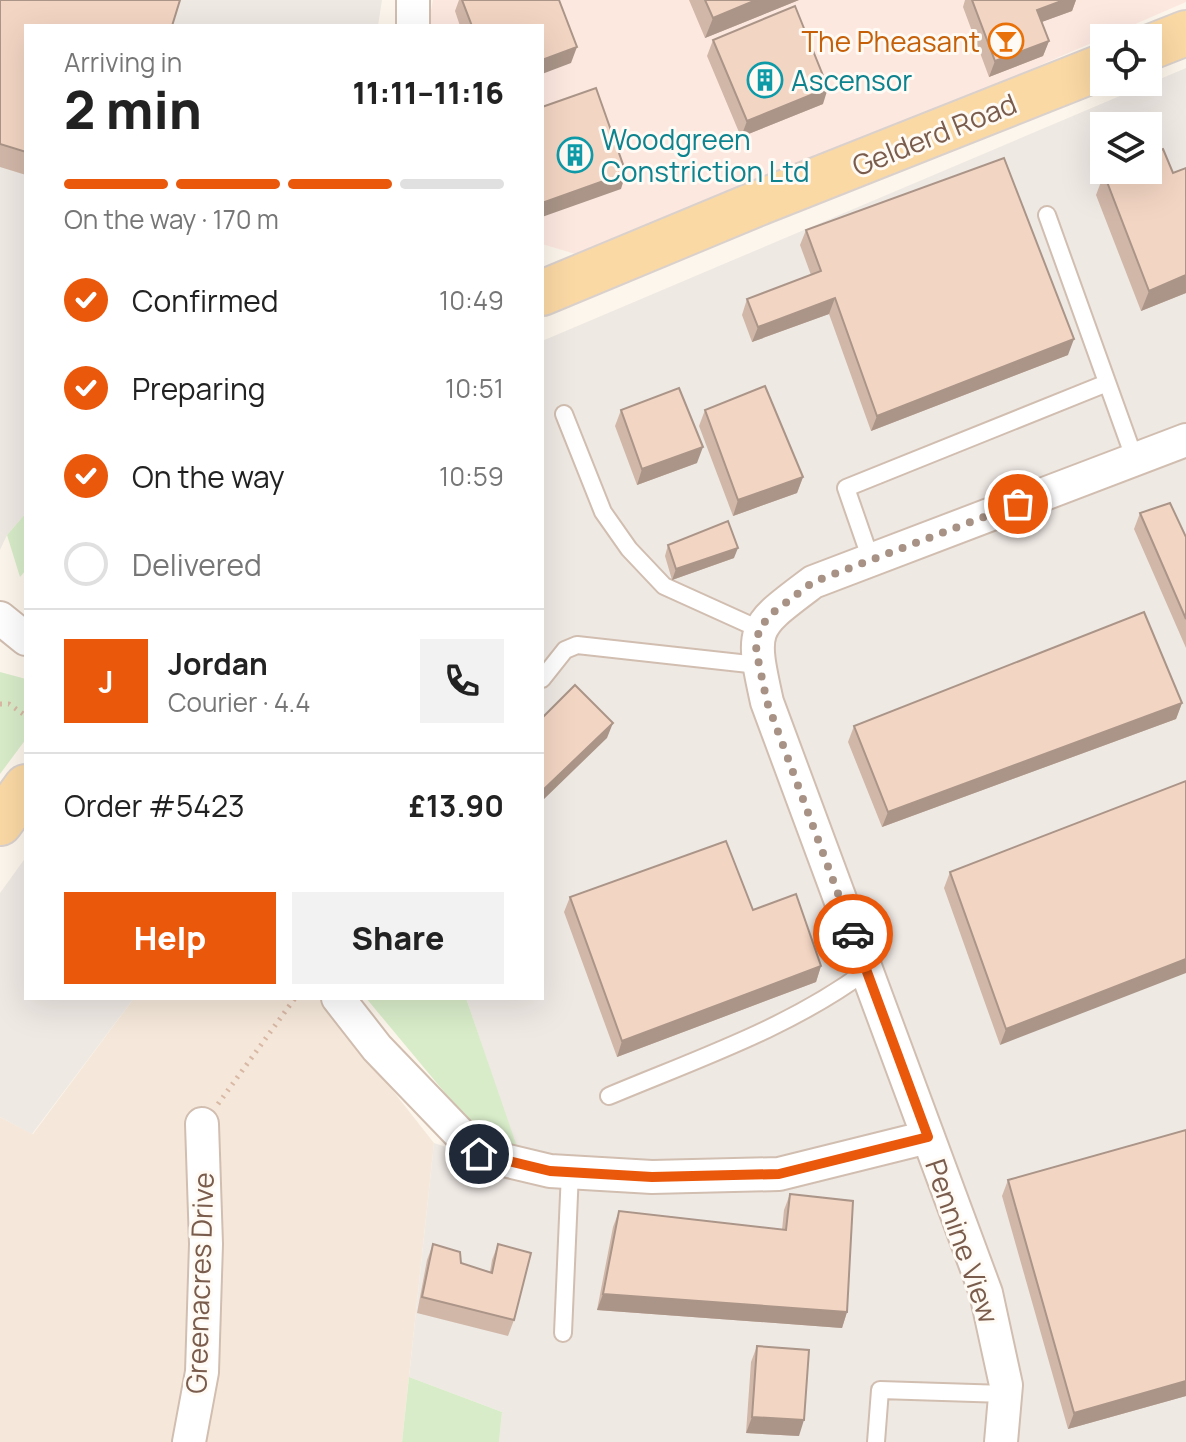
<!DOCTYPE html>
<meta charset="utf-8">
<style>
:root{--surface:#fff;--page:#f2f2f2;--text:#222;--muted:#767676;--line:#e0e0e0;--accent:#ea580c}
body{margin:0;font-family:Manrope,sans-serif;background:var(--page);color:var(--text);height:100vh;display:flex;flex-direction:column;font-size:30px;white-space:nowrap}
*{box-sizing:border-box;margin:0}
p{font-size:26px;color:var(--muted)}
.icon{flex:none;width:44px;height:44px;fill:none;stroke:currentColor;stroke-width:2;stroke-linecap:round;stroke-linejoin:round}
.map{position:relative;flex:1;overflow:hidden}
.panel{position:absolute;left:24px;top:24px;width:520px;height:976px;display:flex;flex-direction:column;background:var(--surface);border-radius:0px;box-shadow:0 8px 32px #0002}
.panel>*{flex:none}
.controls{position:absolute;left:1090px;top:24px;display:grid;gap:16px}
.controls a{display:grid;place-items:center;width:72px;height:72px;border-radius:0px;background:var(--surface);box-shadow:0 8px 32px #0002;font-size:40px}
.pin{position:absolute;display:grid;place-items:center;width:68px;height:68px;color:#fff;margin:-34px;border:4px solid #fff;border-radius:50%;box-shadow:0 2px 8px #0007}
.courier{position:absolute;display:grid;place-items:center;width:80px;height:80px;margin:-40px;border:6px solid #ea580c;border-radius:50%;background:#fff;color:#222;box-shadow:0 2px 10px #0007}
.overview em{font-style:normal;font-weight:800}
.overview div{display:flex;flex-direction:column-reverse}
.overview{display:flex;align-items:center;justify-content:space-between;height:136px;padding:0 40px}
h1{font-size:52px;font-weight:800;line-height:60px}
.bar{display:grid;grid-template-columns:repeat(4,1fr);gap:12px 8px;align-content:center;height:96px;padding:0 40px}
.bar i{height:10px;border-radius:6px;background:var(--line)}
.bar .on{background:var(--accent)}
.bar p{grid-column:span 4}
.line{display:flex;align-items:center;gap:20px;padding:0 40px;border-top:2px solid var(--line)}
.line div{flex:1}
.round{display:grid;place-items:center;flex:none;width:84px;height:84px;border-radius:0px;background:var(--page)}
ol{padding:0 40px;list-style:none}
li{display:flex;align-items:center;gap:24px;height:88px}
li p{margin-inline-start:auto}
li .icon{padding:8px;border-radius:50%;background:var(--accent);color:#fff;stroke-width:4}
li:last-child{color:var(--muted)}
li i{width:44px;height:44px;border:4px solid var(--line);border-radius:50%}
.button{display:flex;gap:16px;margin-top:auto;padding:16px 40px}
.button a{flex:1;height:92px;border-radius:0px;background:var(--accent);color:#fff;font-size:32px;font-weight:800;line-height:92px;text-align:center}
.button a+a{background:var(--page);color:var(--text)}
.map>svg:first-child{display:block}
.residential{fill:#f5e8da}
.commercial{fill:#fde8e0}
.industrial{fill:#efe9e4;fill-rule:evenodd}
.green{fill:#d8ecc9}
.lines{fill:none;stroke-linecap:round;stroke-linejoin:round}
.service-casing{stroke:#d1beb0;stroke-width:20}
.minor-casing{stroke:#d1beb0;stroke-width:36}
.primary-casing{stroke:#dad1cd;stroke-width:48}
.path{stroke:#d9b8a5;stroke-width:5;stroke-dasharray:2 6;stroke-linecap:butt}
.service{stroke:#fff;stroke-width:16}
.minor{stroke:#fff;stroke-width:32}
.primary{stroke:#fbd9a5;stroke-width:44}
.wall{fill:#d1b7a8}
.shaded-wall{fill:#aa9588}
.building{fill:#f3d5c3;stroke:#aa9588;stroke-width:2}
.done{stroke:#a89285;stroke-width:8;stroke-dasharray:0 14.4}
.route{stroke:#ea580c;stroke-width:10}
.labels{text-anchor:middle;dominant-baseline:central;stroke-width:6;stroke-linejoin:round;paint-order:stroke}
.food-label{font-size:28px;fill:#c56008;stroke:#fffaf3;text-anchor:end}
.culture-label{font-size:28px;fill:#0d838f;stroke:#fffaf3;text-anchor:start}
.street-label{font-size:28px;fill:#7a5c4d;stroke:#fffaf3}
</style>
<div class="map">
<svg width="1186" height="1442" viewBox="0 0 1186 1442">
<rect width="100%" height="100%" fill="#fdf6ec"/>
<path class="residential" d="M 134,998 L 320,998 L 434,1143 L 402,1442 L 0,1442 L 0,1117 L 33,1134 Z"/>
<path class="commercial" d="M 433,0 L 1186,0 L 1186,2 L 884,133 L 582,256 L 542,244 L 542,26 L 428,26 Z"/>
<path class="industrial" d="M 0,0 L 382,0 L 378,26 L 26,26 L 26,513 L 7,535 L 0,550 Z
M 1186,68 L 1186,1442 L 499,1442 L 502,1412 L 409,1377 L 434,1143 L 525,1173 L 466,998 L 542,998 L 542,341 ZM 1104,126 L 1148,126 L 1148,170 L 1104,170 Z
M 26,857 L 26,998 L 134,998 L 32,1134 L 0,1117 L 0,893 Z"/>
<path class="green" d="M 26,513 L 26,570 L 20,577 L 7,535 Z
M 0,672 L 26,679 L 26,739 L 0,774 Z
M 366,998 L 466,998 L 526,1173 L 485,1141 Z
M 409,1377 L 502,1412 L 499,1442 L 402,1442 Z"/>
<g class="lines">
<g class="service-casing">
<path id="service" d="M 1047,215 L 1135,460
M 564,414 L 603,512 L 629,549 L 664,586 L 759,629
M 871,560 L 846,488 L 1107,383
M 542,679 L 565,650 L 577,645 L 758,665
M 609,1096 C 697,1059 789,1028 866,971
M 563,1333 L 570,1172
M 876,1442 L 880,1390 L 1005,1394"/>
</g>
<g class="minor-casing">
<path id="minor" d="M 413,0 L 413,26
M 0,618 L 26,639
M 338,998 L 377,1048 L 479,1154 L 550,1171 L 652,1177 L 779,1174 L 928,1137
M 189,1442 L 202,1372 L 206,1244 L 202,1124
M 1001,1442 L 1006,1385 L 986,1293 L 767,702 C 750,626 752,628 813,582 L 1186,440"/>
</g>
<g class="primary-casing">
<path id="primary" d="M 1148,48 L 1186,33
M 542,293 L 761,202 L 1104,66
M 0,823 L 26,787"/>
</g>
<path class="path" d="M 0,704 L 9,704 L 26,716
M 218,1104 L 295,998"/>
<use href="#service" class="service"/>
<use href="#minor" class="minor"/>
<use href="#primary" class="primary"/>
</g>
<path class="wall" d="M 0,0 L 26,26 L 26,175 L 0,167 Z
M 459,0 L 559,0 L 571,63 L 542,26 L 460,26 L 455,11 Z
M 689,0 L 799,0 L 705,38 Z
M 965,0 L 1076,0 L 1072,11 L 1041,22 L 1049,41 L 1043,56 L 989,77 L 963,7 Z
M 713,40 L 823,104 L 741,137 L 707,56 Z
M 1186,168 L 1186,293 L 1141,311 L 1096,195 L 1104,174 L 1173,173 Z
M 806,230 L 1068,355 L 871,431 L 829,314 L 752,342 L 742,315 L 747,299 L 811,275 L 800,245 Z
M 621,410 L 697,463 L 637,485 L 615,426 Z
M 705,410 L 803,477 L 797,493 L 733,516 L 699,426 Z
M 1140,513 L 1186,537 L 1186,648 L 1134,529 Z
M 668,545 L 734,558 L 672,580 L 665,556 Z
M 1182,703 L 1176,719 L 882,827 L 848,742 L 854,726 Z
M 1186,781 L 1000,1045 L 944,888 L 950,872 Z
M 570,897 L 753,910 L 821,966 L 816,982 L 617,1057 L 564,912 Z
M 1186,1130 L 1186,1396 L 1068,1429 L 1002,1196 L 1008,1180 Z
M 790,1194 L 847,1312 L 842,1328 L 597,1310 L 613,1227 L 619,1211 L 782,1230 L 784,1210 Z
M 433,1244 L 461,1263 L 490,1272 L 492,1260 L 498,1244 L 514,1320 L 508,1336 L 417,1313 L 427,1260 Z
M 757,1346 L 799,1436 L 746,1433 L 751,1362 Z"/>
<path class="shaded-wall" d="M 756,0 L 799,0 L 705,38 L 713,18 Z
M 1064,0 L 1076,0 L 1072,11 L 1031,26 L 1037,10 Z
M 1049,41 L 1043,56 L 989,77 L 995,61 Z
M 577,47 L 571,63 L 542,74 L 542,60 Z
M 828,88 L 823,104 L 741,137 L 747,121 Z
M 626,173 L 621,189 L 542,217 L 542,203 Z
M 1186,275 L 1186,293 L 1141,311 L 1149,291 Z
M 835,298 L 829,314 L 752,342 L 758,327 Z
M 1074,339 L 1068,355 L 871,431 L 877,416 Z
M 703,447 L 697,463 L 637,485 L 642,469 Z
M 803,477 L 797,493 L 733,516 L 738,500 Z
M 738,548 L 734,558 L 672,580 L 676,569 Z
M 1182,703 L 1176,719 L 882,827 L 888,812 Z
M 613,723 L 607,738 L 542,801 L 542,791 Z
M 1186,959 L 1186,973 L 1000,1045 L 1006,1029 Z
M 821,966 L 816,982 L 617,1057 L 622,1041 Z
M 603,1294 L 847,1312 L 842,1328 L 597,1310 Z
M 1186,1381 L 1186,1396 L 1068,1429 L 1074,1413 Z
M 752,1417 L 804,1420 L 799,1436 L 746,1433 Z"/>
<path class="building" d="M 0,0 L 180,0 L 172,26 L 26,26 L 26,152 L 0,144 Z
M 462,0 L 559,0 L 577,47 L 542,60 L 542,26 L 472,26 Z
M 705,0 L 756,0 L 713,18 Z
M 972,0 L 1064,0 L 1037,10 L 1049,41 L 995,61 Z
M 795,6 L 828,88 L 747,121 L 713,40 Z
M 596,88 L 626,173 L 542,203 L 542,107 Z
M 1163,149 L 1173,173 L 1186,168 L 1186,275 L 1149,291 L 1104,174 L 1113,170 L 1148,170 L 1148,155 Z
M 1004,158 L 1074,339 L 877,416 L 835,298 L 758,327 L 747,299 L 821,271 L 806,230 Z
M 765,386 L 803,477 L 738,500 L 705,410 Z
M 679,388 L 703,447 L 642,469 L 621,410 Z
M 1170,503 L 1186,537 L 1186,619 L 1140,513 Z
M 728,521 L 738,548 L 676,569 L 668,545 Z
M 1144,612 L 1182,703 L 888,812 L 854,726 Z
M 575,685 L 613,723 L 542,791 L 542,718 Z
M 1186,781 L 1186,959 L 1006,1029 L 950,872 Z
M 726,841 L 753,910 L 796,894 L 821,966 L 622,1041 L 570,897 Z
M 1186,1130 L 1186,1381 L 1074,1413 L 1008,1180 Z
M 790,1194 L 853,1201 L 847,1312 L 603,1294 L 619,1211 L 786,1230 Z
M 433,1244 L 460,1252 L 461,1263 L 492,1273 L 498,1244 L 531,1253 L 514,1320 L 422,1297 Z
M 757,1346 L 809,1350 L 804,1420 L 752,1417 Z"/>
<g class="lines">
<path class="done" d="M 853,934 L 767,702 L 756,650 L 759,629 L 771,614 L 813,582 L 1018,504"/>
<path class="route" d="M 479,1154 L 550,1171 L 652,1177 L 779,1174 L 928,1137 L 853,934"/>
</g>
<defs>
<g id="bar-ring" transform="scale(1.8)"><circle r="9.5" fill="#fffaf3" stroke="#e8710a" stroke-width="1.5"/><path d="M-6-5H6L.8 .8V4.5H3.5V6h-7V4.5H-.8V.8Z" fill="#e8710a"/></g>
<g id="building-ring" transform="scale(1.8)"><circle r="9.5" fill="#fffaf3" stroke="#0f9aa8" stroke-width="1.5"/><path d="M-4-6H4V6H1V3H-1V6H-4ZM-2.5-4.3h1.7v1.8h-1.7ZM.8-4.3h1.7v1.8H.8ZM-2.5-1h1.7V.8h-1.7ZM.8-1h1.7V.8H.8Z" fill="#0f9aa8"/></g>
</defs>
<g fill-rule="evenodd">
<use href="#bar-ring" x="1006" y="41"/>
<use href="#building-ring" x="765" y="80"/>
<use href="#building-ring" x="575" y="155"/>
</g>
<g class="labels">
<g class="food-label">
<text x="980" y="41">The Pheasant</text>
</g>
<g class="culture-label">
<text x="791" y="80">Ascensor</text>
<text x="601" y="139">Woodgreen<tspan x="601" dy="32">Constriction Ltd</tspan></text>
</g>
<g class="street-label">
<text transform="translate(934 134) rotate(-22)">Gelderd Road</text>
<text transform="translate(963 1241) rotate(71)">Pennine View</text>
<text transform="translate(199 1283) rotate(-88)">Greenacres Drive</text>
</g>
</g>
</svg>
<div class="controls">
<a><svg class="icon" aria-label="locate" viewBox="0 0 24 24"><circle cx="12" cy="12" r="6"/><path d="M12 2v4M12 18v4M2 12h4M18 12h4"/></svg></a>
<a><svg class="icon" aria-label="layers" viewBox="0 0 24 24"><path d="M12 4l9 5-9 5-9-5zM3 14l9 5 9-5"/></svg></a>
</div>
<div class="pin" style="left:1018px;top:504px;background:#ea580c"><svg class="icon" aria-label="bag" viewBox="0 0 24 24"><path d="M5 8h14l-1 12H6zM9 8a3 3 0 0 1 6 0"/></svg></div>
<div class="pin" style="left:479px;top:1154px;background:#1f2937"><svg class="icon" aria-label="home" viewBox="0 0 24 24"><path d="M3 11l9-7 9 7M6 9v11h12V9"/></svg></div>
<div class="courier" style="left:853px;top:934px"><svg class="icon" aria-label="car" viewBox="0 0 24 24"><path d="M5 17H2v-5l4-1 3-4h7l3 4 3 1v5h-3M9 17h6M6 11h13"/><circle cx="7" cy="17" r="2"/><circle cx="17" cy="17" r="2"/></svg></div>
<section class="panel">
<div class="overview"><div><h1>2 min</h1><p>Arriving in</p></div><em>11:11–11:16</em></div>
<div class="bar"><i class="on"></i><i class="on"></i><i class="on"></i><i></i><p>On the way · 170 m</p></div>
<ol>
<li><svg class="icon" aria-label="check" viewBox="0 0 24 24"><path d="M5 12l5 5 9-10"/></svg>Confirmed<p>10:49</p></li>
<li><svg class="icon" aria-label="check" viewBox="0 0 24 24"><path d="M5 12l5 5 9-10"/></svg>Preparing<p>10:51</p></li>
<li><svg class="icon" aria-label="check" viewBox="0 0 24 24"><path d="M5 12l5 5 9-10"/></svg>On the way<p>10:59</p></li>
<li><i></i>Delivered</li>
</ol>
<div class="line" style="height:144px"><b class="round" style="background:var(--accent);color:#fff">J</b><div><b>Jordan</b><p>Courier · 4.4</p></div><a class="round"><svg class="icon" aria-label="phone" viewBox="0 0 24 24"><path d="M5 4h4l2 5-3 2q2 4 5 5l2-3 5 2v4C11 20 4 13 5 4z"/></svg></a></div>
<div class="line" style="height:104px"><div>Order #5423</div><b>£13.90</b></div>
<div class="button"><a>Help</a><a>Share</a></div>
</section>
</div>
